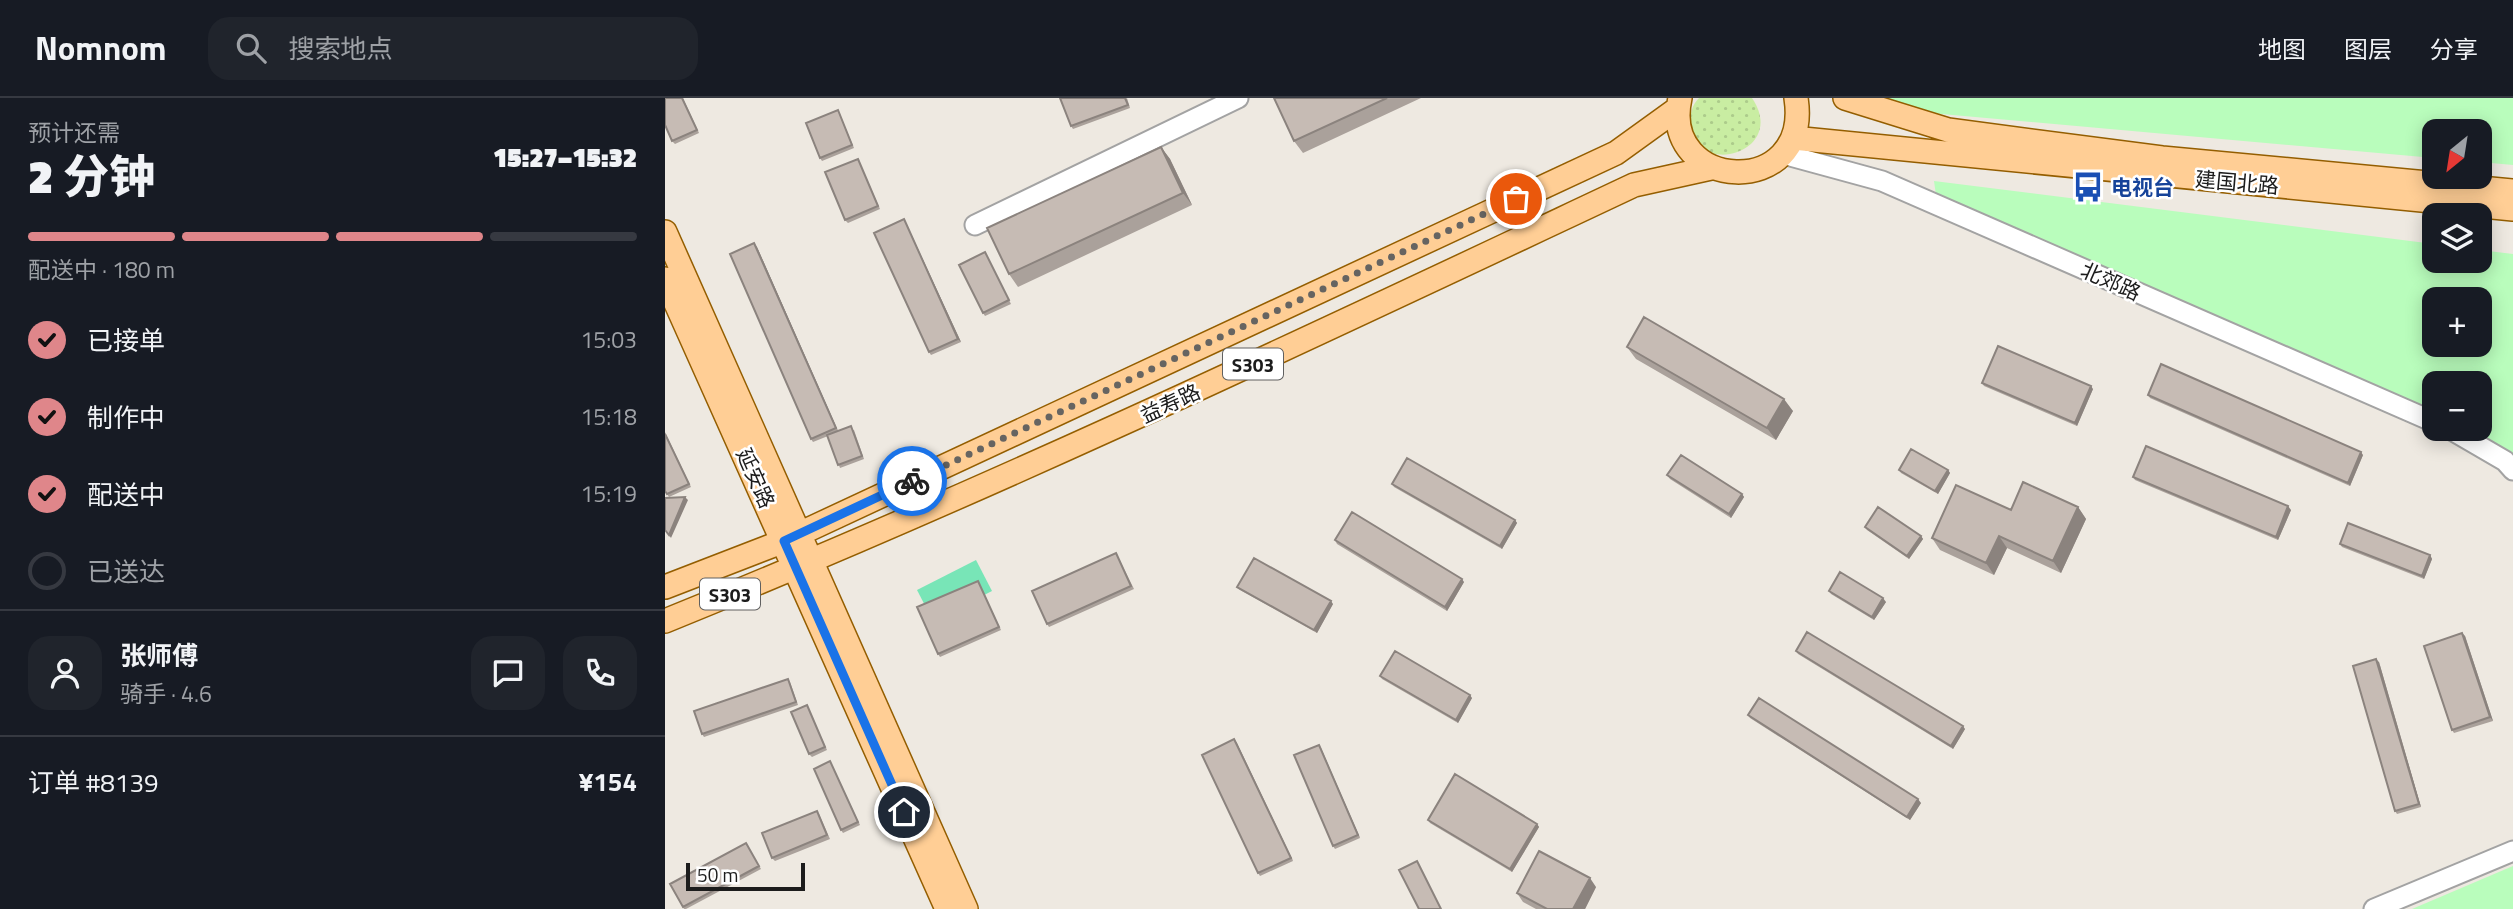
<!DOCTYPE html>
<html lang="zh">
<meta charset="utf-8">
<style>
:root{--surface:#171b24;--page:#20242c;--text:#f1f3f6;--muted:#9ea1a6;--line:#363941;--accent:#df868a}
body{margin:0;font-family:"Titillium Web","Noto Sans SC",sans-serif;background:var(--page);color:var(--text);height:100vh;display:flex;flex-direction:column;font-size:26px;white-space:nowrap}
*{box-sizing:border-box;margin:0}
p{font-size:23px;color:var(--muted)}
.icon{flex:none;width:38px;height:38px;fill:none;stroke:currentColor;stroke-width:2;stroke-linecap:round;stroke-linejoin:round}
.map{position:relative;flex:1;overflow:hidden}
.side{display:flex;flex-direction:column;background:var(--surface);width:665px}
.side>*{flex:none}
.needle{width:46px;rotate:210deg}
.fabs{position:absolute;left:1757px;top:21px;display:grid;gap:14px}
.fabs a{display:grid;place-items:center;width:70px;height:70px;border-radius:14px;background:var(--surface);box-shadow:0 4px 18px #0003;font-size:35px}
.scale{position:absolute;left:21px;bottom:18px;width:119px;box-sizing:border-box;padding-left:7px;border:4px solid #1c1c1c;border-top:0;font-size:19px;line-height:24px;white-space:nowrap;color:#1c1c1c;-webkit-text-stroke:5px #fff;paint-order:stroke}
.pin{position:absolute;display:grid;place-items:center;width:60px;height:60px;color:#fff;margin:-30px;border:4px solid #fff;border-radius:50%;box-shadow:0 2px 7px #0007}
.courier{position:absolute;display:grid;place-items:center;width:70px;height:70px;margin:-35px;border:5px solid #1a73e8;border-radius:50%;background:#fff;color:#222;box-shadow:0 2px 9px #0007}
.summary em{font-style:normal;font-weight:800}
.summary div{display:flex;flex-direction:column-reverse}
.summary{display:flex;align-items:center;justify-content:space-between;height:119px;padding:0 28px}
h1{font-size:46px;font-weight:800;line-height:52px}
.bar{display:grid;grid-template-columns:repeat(4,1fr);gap:10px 7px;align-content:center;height:84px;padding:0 28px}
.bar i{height:9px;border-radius:5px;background:var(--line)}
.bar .selected{background:var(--accent)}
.bar p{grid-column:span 4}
.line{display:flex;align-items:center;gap:18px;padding:0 28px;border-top:2px solid var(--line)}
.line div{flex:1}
.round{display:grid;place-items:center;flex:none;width:74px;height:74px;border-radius:21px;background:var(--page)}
ol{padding:0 28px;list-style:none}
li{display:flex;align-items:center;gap:21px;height:77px}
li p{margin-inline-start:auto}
li .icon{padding:7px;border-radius:50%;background:var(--accent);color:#111;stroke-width:4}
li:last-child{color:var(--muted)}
li i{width:38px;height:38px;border:4px solid var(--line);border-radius:50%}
header{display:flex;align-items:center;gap:42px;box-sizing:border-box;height:98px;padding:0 35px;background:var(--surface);border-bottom:2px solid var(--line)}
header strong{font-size:33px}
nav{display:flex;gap:38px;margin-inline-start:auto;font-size:24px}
.search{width:490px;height:63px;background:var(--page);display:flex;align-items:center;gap:18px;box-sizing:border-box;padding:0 24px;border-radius:21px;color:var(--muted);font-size:26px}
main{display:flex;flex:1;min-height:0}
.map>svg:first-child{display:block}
.grass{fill:url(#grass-dots)}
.park{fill:#b9fdbc;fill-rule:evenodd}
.pitch{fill:#78e5b7}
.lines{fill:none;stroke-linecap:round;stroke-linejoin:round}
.minor-casing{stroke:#a3a3a3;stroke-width:23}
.major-casing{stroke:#945e00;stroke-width:26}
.minor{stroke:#fff;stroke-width:19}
.major{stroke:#ffce95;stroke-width:23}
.wall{fill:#aaa19b}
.shaded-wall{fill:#8b837e}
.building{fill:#c6bbb4;stroke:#8b837e;stroke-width:2}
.done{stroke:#666461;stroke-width:7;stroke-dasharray:0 12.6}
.route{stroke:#1a73e8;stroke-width:9}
.labels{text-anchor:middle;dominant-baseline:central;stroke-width:5;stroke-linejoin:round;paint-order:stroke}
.shield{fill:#fff;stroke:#606060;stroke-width:2}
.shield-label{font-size:19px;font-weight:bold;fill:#1c1c1c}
.street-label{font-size:21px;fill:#1c1c1c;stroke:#fff}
.transit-label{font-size:21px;font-weight:bold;fill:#164399;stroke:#fff;text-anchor:start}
</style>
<header>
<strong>Nomnom</strong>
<div class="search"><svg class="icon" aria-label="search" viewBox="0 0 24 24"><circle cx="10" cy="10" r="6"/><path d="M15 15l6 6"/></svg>搜索地点</div>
<nav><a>地图</a><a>图层</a><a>分享</a></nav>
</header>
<main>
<section class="side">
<div class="summary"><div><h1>2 分钟</h1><p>预计还需</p></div><em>15:27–15:32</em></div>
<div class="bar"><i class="selected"></i><i class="selected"></i><i class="selected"></i><i></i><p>配送中 · 180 m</p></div>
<ol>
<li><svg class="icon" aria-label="check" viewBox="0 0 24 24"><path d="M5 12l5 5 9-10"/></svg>已接单<p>15:03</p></li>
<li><svg class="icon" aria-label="check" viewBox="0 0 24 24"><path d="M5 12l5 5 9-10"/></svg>制作中<p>15:18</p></li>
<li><svg class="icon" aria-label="check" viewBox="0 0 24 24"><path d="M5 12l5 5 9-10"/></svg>配送中<p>15:19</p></li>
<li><i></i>已送达</li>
</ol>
<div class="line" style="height:126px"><a class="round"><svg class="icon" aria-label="person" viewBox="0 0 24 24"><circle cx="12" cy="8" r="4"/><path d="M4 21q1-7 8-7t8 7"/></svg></a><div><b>张师傅</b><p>骑手 · 4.6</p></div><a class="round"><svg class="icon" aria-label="chat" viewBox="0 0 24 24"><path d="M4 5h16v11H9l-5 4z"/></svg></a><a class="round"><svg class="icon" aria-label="phone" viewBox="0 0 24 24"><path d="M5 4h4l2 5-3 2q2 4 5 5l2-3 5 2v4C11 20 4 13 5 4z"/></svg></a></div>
<div class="line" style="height:91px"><div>订单 #8139</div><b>¥154</b></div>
</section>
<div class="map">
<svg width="1848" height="811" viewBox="0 0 1848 811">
<defs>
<pattern id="grass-dots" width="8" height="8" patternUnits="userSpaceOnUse" patternTransform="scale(1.75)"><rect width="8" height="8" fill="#c9eda2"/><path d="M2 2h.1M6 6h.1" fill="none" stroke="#accb8b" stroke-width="1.8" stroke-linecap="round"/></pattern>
</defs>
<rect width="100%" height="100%" fill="#eee9e1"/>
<path class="grass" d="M 1034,0 L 1087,0 C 1124,55 1029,82 1025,25 C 1025,16 1027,7 1034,0 Z"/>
<path class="park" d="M 1207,0 L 1848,0 L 1848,67 L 1815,64 L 1815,33 L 1769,33 L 1769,60 L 1243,13 Z
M 1269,83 L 1769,146 L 1769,163 L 1815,163 L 1815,152 L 1848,156 L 1848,365 L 1775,331 L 1815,331 L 1815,285 L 1769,285 L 1769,328 L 1271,97 ZM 1769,201 L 1815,201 L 1815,247 L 1769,247 Z
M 1848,768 L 1848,811 L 1747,811 Z"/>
<path class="pitch" d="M 311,462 L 327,493 L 268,523 L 252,492 Z"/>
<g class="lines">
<g class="minor-casing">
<path id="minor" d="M 1118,56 L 1217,83 L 1769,324
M 310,127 L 573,0
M 1785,331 L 1840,363 L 1848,372
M 1709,811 L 1848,753"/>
</g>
<g class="major-casing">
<path id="major" d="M 1015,0 C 994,94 1147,103 1131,0
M 1180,0 L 1283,32 L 1497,60 L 1848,93
M 1128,40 L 1848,111
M 0,134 L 301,811
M 0,181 L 282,811
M 0,489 L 119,443 L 951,55 L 1012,11
M 0,523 C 329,390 648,238 969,87 L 1046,70"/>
</g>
<use href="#minor" class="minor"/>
<use href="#major" class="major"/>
</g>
<path class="wall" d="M 18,0 L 34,35 L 10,46 L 7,43 Z
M 462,0 L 465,10 L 408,31 L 406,28 Z
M 609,0 L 756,0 L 638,55 L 629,43 Z
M 173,12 L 189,50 L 157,63 L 155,60 Z
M 496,49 L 505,61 L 527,107 L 353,189 L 344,176 Z
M 193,61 L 215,111 L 183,125 L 180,122 Z
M 241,125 L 296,244 L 266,257 L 264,254 Z
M 92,149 L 173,333 L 189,332 L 199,361 L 175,370 L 163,338 L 148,344 L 146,341 Z
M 320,154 L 346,206 L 320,218 L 318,215 Z
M 962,249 L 1128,313 L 1111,342 L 971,261 Z
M 1317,285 L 1428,291 L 1412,328 L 1319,288 Z
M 1483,297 L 1698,357 L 1685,388 L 1485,300 Z
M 0,334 L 26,389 L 4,399 L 0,393 Z
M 1234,372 L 1283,372 L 1285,375 L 1273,396 L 1236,375 Z
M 1002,377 L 1077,396 L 1079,399 L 1066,420 L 1005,381 Z
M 1468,379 L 1626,412 L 1613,442 L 1470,382 Z
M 727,386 L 850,422 L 852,425 L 837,451 L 729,389 Z
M 1413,409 L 1421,421 L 1396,475 L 1342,450 L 1329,477 L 1275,452 L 1267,440 L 1346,412 Z
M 1200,429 L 1256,438 L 1258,441 L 1244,461 L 1202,432 Z
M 670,442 L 799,484 L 782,513 L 672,446 Z
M 1675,446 L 1765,457 L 1767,461 L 1759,481 L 1677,449 Z
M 451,455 L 469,491 L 384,529 L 382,526 Z
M 313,483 L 336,532 L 275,559 L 273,556 Z
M 572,489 L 668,506 L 652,535 L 575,492 Z
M 1164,493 L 1221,504 L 1209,522 L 1166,496 Z
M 1797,535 L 1800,538 L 1828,623 L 1789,635 L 1787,632 Z
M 1131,553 L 1300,631 L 1288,651 L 1133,556 Z
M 1714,564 L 1756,709 L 1732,716 L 1730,713 Z
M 715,578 L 807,600 L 793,625 L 717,581 Z
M 123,581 L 125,584 L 133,607 L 39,639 L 37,636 Z
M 142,607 L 162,652 L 147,659 L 144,656 Z
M 1083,617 L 1256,705 L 1245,722 L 1085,620 Z
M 569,641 L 628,763 L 595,778 L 593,775 Z
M 654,647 L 695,740 L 670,751 L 668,748 Z
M 167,667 L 195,727 L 178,735 L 176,732 Z
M 154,716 L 165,741 L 110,763 L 107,760 Z
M 763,722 L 872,726 L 874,729 L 847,774 L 765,725 Z
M 81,745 L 96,771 L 21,811 L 19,811 L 5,786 Z
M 931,789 L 920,811 L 871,811 L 858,804 L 852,795 Z"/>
<path class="shaded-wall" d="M 496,49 L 505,61 L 527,107 L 518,95 Z
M 239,121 L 241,125 L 296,244 L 293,241 Z
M 89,145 L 92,149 L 173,333 L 171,330 Z
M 1426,288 L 1428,291 L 1412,328 L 1410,325 Z
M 1119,301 L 1128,313 L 1111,342 L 1102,330 Z
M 1696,354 L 1698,357 L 1685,388 L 1683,385 Z
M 1283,372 L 1285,375 L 1273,396 L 1270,393 Z
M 1077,396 L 1079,399 L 1066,420 L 1064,416 Z
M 20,399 L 23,402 L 6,440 L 4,437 Z
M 1623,408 L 1626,412 L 1613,442 L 1611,439 Z
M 1413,409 L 1421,421 L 1396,475 L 1388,463 Z
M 850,422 L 852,425 L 837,451 L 835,448 Z
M 1256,438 L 1258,441 L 1244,461 L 1242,458 Z
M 1334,438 L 1342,450 L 1329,477 L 1321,465 Z
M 1765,457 L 1767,461 L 1759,481 L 1757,478 Z
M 797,481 L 799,484 L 782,513 L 780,509 Z
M 1218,500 L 1221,504 L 1209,522 L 1207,519 Z
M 666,503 L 668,506 L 652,535 L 649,532 Z
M 1797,535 L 1800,538 L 1828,623 L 1825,619 Z
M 1711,561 L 1714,564 L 1756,709 L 1754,706 Z
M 805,597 L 807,600 L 793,625 L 791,622 Z
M 1298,628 L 1300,631 L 1288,651 L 1286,648 Z
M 569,641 L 572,645 L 628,763 L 626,760 Z
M 654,647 L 656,650 L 695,740 L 693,737 Z
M 1253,701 L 1256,705 L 1245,722 L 1242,719 Z
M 872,726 L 874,729 L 847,774 L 845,771 Z
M 925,780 L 931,789 L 920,811 L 908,811 Z"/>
<path class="building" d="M 0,0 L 17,0 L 32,32 L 7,43 L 0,27 Z
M 395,0 L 460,0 L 463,7 L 406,28 Z
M 609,0 L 722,0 L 629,43 Z
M 173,12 L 187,47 L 155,60 L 141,25 Z
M 496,49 L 518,95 L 344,176 L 322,130 Z
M 193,61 L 213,108 L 180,122 L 160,74 Z
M 239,121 L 293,241 L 264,254 L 209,135 Z
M 89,145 L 171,330 L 146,341 L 65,156 Z
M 320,154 L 344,202 L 318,215 L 294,167 Z
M 979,219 L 1119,301 L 1102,330 L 962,249 Z
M 1333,248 L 1426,288 L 1410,325 L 1317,285 Z
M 1496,266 L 1696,354 L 1683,385 L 1483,297 Z
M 186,328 L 197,358 L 173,367 L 162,337 Z
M 0,336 L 24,386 L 2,396 L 0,393 Z
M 1481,348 L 1623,408 L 1611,439 L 1468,379 Z
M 1246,351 L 1283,372 L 1270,393 L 1234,372 Z
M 1016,357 L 1077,396 L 1064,416 L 1002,377 Z
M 742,360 L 850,422 L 835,448 L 727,386 Z
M 1358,384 L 1413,409 L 1388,463 L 1334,438 L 1321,465 L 1267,440 L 1291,387 L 1346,412 Z
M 20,399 L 4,437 L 0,432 L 0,400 Z
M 1213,409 L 1256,438 L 1242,458 L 1200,429 Z
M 687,414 L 797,481 L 780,509 L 670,442 Z
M 1683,425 L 1765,457 L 1757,478 L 1675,446 Z
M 451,455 L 466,488 L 382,526 L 367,493 Z
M 589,460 L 666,503 L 649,532 L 572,489 Z
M 1175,474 L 1218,500 L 1207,519 L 1164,493 Z
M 313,483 L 334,529 L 273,556 L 252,509 Z
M 1142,534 L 1298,628 L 1286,648 L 1131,553 Z
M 1797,535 L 1825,619 L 1787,632 L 1759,548 Z
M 730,553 L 805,597 L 791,622 L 715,578 Z
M 1711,561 L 1754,706 L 1730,713 L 1688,568 Z
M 123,581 L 131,604 L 37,636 L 29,613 Z
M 1094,600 L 1253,701 L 1242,719 L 1083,617 Z
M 142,607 L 160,649 L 144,656 L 126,614 Z
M 569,641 L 626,760 L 593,775 L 537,657 Z
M 654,647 L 693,737 L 668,748 L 629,657 Z
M 165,663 L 193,724 L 176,732 L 149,671 Z
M 790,676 L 872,726 L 845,771 L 763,722 Z
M 152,713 L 162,737 L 107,760 L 97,735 Z
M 81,745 L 94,768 L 18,809 L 5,786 Z
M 874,753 L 925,780 L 908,811 L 882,811 L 852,795 Z
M 752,763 L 776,811 L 754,811 L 734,772 Z"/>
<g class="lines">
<path class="done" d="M 247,383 L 851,101"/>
<path class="route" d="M 239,714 L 119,443 L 247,383"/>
</g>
<defs>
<g id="bus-bare" transform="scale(2.415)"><path d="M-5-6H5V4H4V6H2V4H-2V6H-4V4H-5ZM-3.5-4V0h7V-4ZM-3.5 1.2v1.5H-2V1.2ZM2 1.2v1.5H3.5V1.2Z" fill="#1a4fb4" stroke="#fff" stroke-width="2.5" paint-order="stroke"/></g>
</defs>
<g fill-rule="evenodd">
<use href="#bus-bare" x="1423" y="89"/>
</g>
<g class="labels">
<g class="shield">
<rect x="558" y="250.5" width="60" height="31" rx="5"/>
<rect x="35" y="480.5" width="60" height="31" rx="5"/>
</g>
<g class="shield-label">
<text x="588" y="266">S303</text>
<text x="65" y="496">S303</text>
</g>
<g class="street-label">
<text transform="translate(1572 84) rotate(5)">建国北路</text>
<text transform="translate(1446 183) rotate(24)">北郊路</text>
<text transform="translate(505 305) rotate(-25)">益寿路</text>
<text transform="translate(91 380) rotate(66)">延安路</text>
</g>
<g class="transit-label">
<text x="1446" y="89">电视台</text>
</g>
</g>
</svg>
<div class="fabs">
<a><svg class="needle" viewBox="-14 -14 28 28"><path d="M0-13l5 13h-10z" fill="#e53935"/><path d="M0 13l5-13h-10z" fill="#9ea1a6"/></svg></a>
<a><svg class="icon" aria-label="layers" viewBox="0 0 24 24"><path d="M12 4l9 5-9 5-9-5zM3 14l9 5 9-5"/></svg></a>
<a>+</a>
<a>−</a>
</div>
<div class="scale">50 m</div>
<div class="pin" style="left:851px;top:101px;background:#ea580c"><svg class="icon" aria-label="bag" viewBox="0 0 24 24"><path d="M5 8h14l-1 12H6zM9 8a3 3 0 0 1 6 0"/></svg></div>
<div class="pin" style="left:239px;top:714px;background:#1f2937"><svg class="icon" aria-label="home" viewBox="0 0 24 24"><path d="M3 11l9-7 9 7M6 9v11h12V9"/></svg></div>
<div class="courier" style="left:247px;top:383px"><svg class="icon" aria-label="bike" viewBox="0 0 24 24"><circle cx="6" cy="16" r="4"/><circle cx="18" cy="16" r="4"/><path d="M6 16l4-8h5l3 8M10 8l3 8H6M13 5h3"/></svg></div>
</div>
</main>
